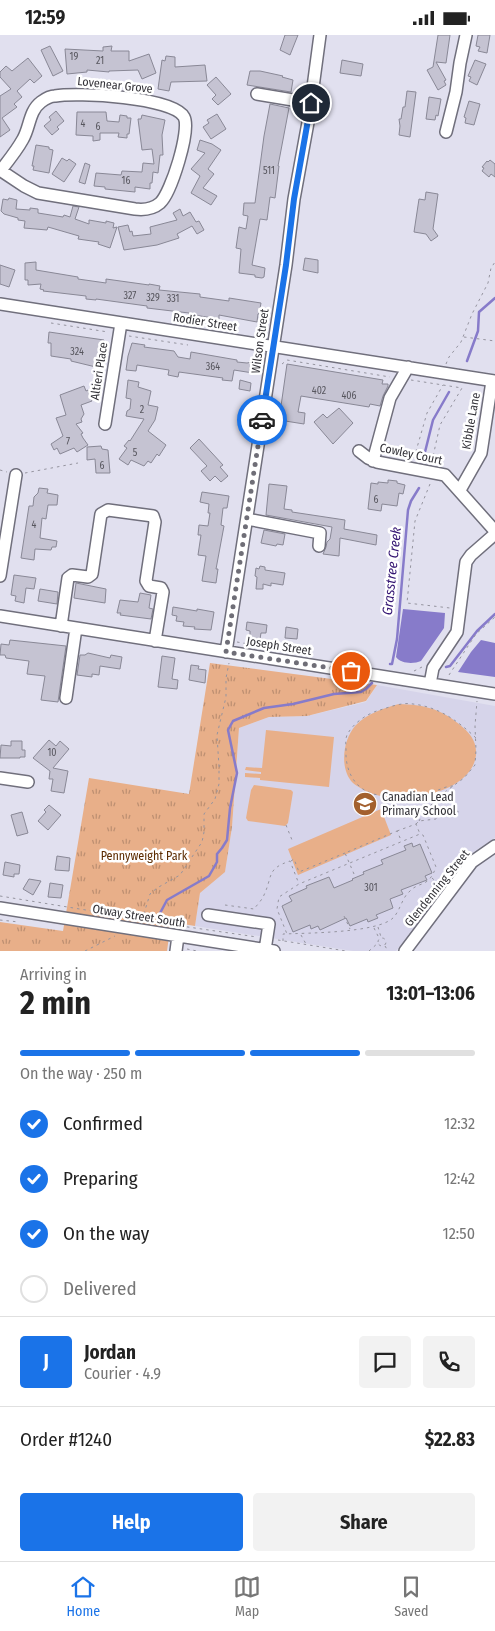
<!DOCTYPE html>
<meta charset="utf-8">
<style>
:root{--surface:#fff;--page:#f2f2f2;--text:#222;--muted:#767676;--line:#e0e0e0;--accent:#1a73e8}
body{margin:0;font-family:"Fira Sans Condensed",sans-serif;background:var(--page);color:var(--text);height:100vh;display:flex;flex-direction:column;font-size:19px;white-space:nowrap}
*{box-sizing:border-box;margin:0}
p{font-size:16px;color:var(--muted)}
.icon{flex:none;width:28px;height:28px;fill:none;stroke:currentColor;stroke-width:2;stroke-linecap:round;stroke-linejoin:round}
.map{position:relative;height:916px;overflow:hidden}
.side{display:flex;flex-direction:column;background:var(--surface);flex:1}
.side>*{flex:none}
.pin{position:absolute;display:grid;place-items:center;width:42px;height:42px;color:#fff;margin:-21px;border:2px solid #fff;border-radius:50%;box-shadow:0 1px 5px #0007}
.courier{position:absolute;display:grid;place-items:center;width:50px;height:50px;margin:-25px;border:4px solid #1a73e8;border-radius:50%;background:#fff;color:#222;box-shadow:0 1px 6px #0007}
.head em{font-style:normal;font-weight:700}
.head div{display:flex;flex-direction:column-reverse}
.head{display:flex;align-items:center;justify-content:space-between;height:85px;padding:0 20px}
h1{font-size:32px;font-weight:700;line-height:38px}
.bar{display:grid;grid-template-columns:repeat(4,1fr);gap:8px 5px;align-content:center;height:60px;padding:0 20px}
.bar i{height:6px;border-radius:4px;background:var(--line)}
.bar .on{background:var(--accent)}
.bar p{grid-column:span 4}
.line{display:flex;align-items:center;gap:12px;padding:0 20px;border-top:1px solid var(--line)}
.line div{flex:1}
.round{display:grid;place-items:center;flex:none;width:52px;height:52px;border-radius:5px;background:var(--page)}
ol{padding:0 20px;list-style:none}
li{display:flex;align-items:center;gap:15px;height:55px}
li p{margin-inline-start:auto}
li .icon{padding:5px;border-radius:50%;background:var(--accent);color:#fff;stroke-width:4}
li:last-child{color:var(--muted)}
li i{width:28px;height:28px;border:2px solid var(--line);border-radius:50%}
.action{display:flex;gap:10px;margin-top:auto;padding:10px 20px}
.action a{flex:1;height:58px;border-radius:5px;background:var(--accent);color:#fff;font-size:20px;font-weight:700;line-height:58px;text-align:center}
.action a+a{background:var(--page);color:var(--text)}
.status{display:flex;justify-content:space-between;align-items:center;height:35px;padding:0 25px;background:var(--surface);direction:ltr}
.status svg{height:14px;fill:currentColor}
.tab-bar{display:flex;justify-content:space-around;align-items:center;height:70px;border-top:1px solid var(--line);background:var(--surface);font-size:14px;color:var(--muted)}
.tab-bar a{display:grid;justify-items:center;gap:2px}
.tab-bar .on{color:var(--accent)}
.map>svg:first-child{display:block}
.built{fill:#d6d4ea}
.park{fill:url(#park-tufts)}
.pitch{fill:#e8af89}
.water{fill:#877bca}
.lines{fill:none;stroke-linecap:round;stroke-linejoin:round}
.stream{stroke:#877bca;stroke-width:2.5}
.building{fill:#c5c3d2;stroke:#898896}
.minor-casing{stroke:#706f7c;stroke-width:14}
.path{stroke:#95949f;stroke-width:1;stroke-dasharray:2.5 4;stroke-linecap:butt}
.minor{stroke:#fff;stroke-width:11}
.done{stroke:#6f6e77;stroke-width:5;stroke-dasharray:0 9}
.route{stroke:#1a73e8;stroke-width:6}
.labels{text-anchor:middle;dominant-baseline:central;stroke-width:5;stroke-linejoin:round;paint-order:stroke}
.number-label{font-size:10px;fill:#57565e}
.street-label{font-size:12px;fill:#323137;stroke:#fff}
.poi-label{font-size:12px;fill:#323137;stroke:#fff;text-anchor:start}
.park-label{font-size:12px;fill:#5c2b00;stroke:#fff}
.water-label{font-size:14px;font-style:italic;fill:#331472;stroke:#fff}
</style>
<div class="status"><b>12:59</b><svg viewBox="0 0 49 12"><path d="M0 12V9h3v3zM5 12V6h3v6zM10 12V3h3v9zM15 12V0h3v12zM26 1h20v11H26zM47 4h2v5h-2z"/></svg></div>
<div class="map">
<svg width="495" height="916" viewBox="0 0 495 916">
<defs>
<pattern id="park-tufts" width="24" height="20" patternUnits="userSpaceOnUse" patternTransform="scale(1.25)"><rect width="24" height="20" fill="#e8af89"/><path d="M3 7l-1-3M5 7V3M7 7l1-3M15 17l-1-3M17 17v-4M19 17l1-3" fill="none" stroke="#bd8f71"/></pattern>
</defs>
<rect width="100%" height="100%" fill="#e1e0ef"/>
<path class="built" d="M 377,650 L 495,671 L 495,803 L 467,821 L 396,916 L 353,916 L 195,891 L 200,858 L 225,836 L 232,792 L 239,693 L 269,682 L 307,681 L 366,667 Z"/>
<path class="park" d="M 210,628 L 377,650 L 366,666 L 307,681 L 269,682 L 239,693 L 232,792 L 225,837 L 200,858 L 195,891 L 171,887 L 167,916 L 0,916 L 0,887 L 63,896 L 89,743 L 189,759 Z"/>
<path class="pitch" d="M 399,669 C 424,670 439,673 459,689 C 470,698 477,706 476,720 C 472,761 390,773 362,754 C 359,752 355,750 353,748 C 339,734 343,705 355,691 C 366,679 384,673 399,669 Z
M 266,695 L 334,702 L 329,752 L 260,745 L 260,743 L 245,742 L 245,738 L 261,739 L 261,737 L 245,735 L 246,732 L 262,733 Z
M 254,750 L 291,755 L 293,757 L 288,788 L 285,791 L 248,786 L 246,783 L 251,755 Z
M 381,774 L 391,800 L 298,840 L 288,814 Z"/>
<path class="water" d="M 403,574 L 445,578 L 444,593 L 421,626 C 414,629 401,629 396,622 Z
M 481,605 L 495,608 L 495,642 L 458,637 L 471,617 Z"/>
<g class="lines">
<path class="stream" d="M 467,326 L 478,296 L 479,277 L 495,263
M 424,421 L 433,385 L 449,357
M 390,629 L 392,629 L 397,604 L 408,475 L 411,466 L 419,453
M 446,632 L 450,631 L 477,596 L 495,579
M 158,882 L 167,865 L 209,841 L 217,827 L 217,819 L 222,813 L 227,805 L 230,773 L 237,738 L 228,695 L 233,686 L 264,673 L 293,669 L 334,659 L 361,657 L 366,654 L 372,648"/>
</g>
<path class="building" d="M 285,0 L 298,0 L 290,20 L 280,15 Z
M 438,0 L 450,0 L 446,28 L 436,27 L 446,45 L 444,46 L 446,50 L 438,55 L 427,35 L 433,32 Z
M 478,0 L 490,0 L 487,18 L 478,16 L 480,12 L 476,11 Z
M 50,11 L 63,36 L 53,41 L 41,15 Z
M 112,11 L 111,16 L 129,16 L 129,26 L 149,19 L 156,38 L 142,44 L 138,35 L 109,36 L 109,37 L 87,35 L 87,37 L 67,39 L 65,14 L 103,16 L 103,12 Z
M 166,21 L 175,22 L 175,32 L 205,30 L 207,46 L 171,47 L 169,56 L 158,54 L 162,25 L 165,26 Z
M 28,23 L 42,41 L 34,48 L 30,44 L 17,56 L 22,62 L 14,69 L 17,72 L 2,83 L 10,95 L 0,102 L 0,61 L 11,54 L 0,42 L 0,37 L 6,31 L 12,36 Z
M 342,25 L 363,29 L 361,41 L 340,38 Z
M 475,25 L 486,29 L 477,50 L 469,46 L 471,42 L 468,41 Z
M 250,36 L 260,36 L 283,41 L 282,42 L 293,45 L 291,57 L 247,50 Z
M 216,42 L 231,59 L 218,70 L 212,64 L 216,60 L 207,50 Z
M 407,56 L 416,57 L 410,102 L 399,100 L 400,91 L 399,84 L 401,84 L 403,72 L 405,72 Z
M 429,62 L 441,64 L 438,81 L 436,80 L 435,85 L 426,84 Z
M 469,66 L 480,69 L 474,90 L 465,88 L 466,83 L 464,82 Z
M 270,69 L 289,73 L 278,131 L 279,131 L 275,163 L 270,162 L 267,185 L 260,184 L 252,230 L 265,233 L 264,242 L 262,243 L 255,242 L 255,240 L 239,238 L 241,214 L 236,213 L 239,192 L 246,194 L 248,181 L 243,180 L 244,168 L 255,168 L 264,101 Z
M 56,76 L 64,86 L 57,92 L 59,94 L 52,100 L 44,91 L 51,85 L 49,82 Z
M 77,77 L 106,77 L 107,86 L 119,87 L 120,80 L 127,81 L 127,83 L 131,83 L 129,99 L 127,99 L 127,103 L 118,102 L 119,98 L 100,98 L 100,105 L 93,106 L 93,101 L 76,100 Z
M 217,79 L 226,94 L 211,104 L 203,92 L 209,88 L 207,85 Z
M 142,80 L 165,85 L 162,100 L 163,120 L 160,120 L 158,138 L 153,137 L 152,148 L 150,148 L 150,154 L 135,152 L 135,157 L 105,154 L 105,152 L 94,151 L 96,138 L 121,140 L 122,136 L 142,137 L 143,128 L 154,129 L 152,114 L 142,115 L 138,84 L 141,84 Z
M 200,105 L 212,109 L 221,115 L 208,134 L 214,139 L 203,153 L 217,161 L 211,170 L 191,158 L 200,141 L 191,134 L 205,118 L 197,115 Z
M 36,110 L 49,112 L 49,114 L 53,115 L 49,138 L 33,135 L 34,131 L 32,131 Z
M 62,123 L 67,126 L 69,124 L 76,129 L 64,147 L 52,139 Z
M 490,125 L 495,129 L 495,142 L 491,139 L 489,142 L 482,136 L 484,133 L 482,132 L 487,126 L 488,127 Z
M 85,128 L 90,130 L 85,149 L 79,147 Z
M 426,157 L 438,159 L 433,194 L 438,201 L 431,206 L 426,199 L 414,197 L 419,164 L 425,165 Z
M 9,163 L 17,165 L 16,174 L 30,175 L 30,173 L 38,174 L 38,178 L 63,182 L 64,180 L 70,182 L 73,171 L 79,172 L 75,184 L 89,189 L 89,185 L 106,188 L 106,186 L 114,188 L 113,193 L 117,192 L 110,213 L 98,209 L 99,207 L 78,204 L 79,201 L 48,192 L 47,195 L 24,193 L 25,186 L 18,185 L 18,183 L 4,179 L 1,176 L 3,164 L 8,165 Z
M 180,174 L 183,181 L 190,177 L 196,187 L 199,186 L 204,195 L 197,199 L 192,191 L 177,199 L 179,203 L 157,210 L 124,215 L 118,192 L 128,190 L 130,197 L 132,196 L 133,201 L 151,199 L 150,192 L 177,185 L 173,178 Z
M 305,223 L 318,225 L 318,238 L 303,235 Z
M 36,227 L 36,235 L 78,242 L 78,244 L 106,248 L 106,244 L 149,250 L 149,249 L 160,251 L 159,255 L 200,259 L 200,262 L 229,266 L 229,263 L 261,268 L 259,279 L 258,279 L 257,287 L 219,280 L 219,284 L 188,279 L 189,278 L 147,273 L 147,271 L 96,264 L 96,265 L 86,264 L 86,261 L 43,256 L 44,255 L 40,254 L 41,249 L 28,250 L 28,245 L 25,245 L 25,228 Z
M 0,230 L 15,235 L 9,252 L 0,249 Z
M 49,297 L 104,305 L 100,333 L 71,326 L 71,324 L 51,321 L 51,308 L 48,308 Z
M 132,308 L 145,310 L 144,312 L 174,316 L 178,322 L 190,324 L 191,317 L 237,325 L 237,327 L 247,328 L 252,327 L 254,329 L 253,338 L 234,335 L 232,346 L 222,345 L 223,343 L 179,337 L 178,342 L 168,340 L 169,335 L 137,330 L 136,336 L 126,335 L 128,321 Z
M 287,329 L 383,345 L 382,349 L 388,349 L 388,351 L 383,361 L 380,371 L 370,369 L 369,372 L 301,361 L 298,377 L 305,378 L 304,389 L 279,385 Z
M 128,345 L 139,347 L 138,352 L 151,356 L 148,370 L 158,372 L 155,385 L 148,396 L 166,410 L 159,421 L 157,419 L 151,428 L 148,426 L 144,431 L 131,425 L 128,430 L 119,424 L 127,413 L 124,411 L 129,405 L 130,406 L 144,384 L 126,381 L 127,376 L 130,374 L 131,364 L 126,363 Z
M 240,345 L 251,348 L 250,356 L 239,354 Z
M 84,351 L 86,356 L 88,355 L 92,366 L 81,370 L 84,379 L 81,384 L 82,387 L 76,389 L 83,398 L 81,399 L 83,403 L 88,410 L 77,417 L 74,413 L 60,419 L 57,413 L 54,415 L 51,409 L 63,401 L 56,383 L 66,380 L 60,360 Z
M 339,373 L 353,388 L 333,409 L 314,387 L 323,379 L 327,383 Z
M 199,404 L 223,430 L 220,432 L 228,441 L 221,447 L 215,441 L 210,446 L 201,436 L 207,431 L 190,413 Z
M 101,411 L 102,414 L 108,415 L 110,438 L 96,438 L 95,424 L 87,425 L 87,412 Z
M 388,445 L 397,446 L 397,448 L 405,450 L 403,459 L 399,458 L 397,471 L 382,469 L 381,476 L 368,474 L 371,448 L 378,449 L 378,447 L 388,448 Z
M 269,449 L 287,451 L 284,474 L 292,475 L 292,477 L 345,485 L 344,494 L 377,500 L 376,510 L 340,503 L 339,521 L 323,519 L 326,512 L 327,507 L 330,504 L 332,492 L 266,480 Z
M 39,453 L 48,454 L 47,458 L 58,460 L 57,470 L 48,470 L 46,484 L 42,483 L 40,503 L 57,506 L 56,512 L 52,512 L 51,515 L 35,514 L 34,525 L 21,523 L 29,471 L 33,471 L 34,462 L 38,458 Z
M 202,457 L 229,461 L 227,473 L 223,473 L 221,490 L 224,491 L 216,534 L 218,534 L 216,548 L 202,546 L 206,521 L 198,520 L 201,500 L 198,500 L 199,490 L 208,491 L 210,478 L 208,478 L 209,469 L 200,467 Z
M 264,495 L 285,499 L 283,510 L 277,509 L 276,511 L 261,508 Z
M 260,531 L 265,532 L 265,535 L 285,538 L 283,550 L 271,548 L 271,551 L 263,549 L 263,554 L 256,554 L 257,542 L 255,541 L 256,533 L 259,534 Z
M 14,540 L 36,543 L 34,554 L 26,553 L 24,568 L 15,566 L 16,561 L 11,560 Z
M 76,548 L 106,554 L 105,568 L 74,563 Z
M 40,554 L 58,557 L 57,569 L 38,566 Z
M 140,558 L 151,560 L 149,573 L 153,574 L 151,584 L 120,580 L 121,578 L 117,578 L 120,565 L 138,567 Z
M 173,572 L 197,576 L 197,574 L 214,577 L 211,595 L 194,594 L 195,592 L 183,591 L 184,587 L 176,586 L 177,581 L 172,580 Z
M 247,587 L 267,590 L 266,598 L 261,598 L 260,604 L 250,603 L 250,596 L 246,595 Z
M 286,592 L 298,594 L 297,604 L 285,603 Z
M 10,605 L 66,611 L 58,667 L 41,665 L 45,641 L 27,639 L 29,626 L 6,623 L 5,620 L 0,620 L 1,609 L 9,610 Z
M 88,618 L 110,623 L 111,620 L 122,622 L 120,634 L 100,631 L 99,640 L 92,639 L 92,642 L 77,640 L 80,620 L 85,620 Z
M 162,621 L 175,623 L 172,644 L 178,645 L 177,654 L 158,652 Z
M 191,630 L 199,631 L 198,634 L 206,635 L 205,648 L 189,645 Z
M 49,705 L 56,711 L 60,706 L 69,714 L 53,733 L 68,736 L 64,758 L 51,756 L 53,744 L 49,744 L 50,736 L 33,723 Z
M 11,706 L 22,706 L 22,715 L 25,715 L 25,722 L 20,722 L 20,723 L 0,723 L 1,710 L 11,711 Z
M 49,770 L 61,780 L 48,795 L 38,786 L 46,777 L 44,775 Z
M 22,777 L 28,798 L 17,801 L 11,780 Z
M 412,808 L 413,812 L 420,809 L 432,838 L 425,841 L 427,845 L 401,855 L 403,859 L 390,864 L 393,873 L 376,880 L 378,883 L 368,887 L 367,884 L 350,891 L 346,883 L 320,895 L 318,891 L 311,894 L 310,890 L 293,897 L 282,871 L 292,866 L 289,861 L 307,853 L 306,851 L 329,842 L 334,853 L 353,845 L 352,844 L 364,839 L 363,837 L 383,829 L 381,825 L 406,815 L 404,811 Z
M 57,821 L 70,823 L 69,836 L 55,835 Z
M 5,827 L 20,830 L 19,839 L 14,839 L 14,842 L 3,840 Z
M 29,844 L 41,846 L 33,860 L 23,854 Z
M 50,848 L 63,850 L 61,863 L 48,862 Z"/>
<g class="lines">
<g class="minor-casing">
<path id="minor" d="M 257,59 L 311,68
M 446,97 L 456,57 L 460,28 L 466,0
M 0,135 L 24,151 L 38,158 L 135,174 C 143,175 153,174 160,168 C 171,158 191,95 184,82 C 173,62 77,57 55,61 C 50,61 45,64 41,67 C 29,76 30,92 23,104 C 17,115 9,125 1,135
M 0,269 L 495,346
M 105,389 L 121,288
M 359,416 L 368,423 L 377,427 L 445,440 L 495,496
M 373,426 L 390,363 L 408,332
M 460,455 L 481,418 L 492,346
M 247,484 L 320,498 L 319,511
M 0,541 L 16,440
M 0,581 L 495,659
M 61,591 L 68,543 L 72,540 L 88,542 L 92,539 L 101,479 L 108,475 L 153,481 L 155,487 L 146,546 L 149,551 L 161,553 L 163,557 L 155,606
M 226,617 L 286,230 L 294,164 L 309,82 L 320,0
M 430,649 L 433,633 L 457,597 L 466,527 L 471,520 L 495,499
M 66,663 L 76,593
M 0,743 L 28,747
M 0,873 L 274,916
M 208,880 L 269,889 L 265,915
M 176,916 L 178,901
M 405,916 L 472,827 L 495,811"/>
</g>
<path class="path" d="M 51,288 L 108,297
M 129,301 L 188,310
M 464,302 L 495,306
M 282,329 L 287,325 L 390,342
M 446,329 L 449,322 L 461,307 L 472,279 L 488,248 L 491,233 L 495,227
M 411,345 L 462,353 L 440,390 L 432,426
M 414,423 L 427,378 L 443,350
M 0,435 L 7,437
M 25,438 L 78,428
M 430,449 L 415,486 L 407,568 L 450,573
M 237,607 L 270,613
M 414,636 L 422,632
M 449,640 L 476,599 L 495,582
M 453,751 C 444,751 436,757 427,759 C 415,762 390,762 378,760 C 355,756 345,736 346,715 C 346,710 345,705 347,700 C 353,688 368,678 380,675 C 390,672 402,667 413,669 C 439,672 458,686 476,703
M 419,786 L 423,779 L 438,762 L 464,743 L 475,730 L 476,715 L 475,691 L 477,666
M 416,789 L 419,786 L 436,784 C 440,775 454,771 461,779
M 286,790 L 292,805
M 397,796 L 416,789 L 420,799
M 291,826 L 294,824 L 299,837 L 345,818
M 354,839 L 345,818 L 397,796 L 401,805
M 432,843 L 442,852
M 0,861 L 141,884
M 225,870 L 254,874 C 257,870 262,865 264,860 C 273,841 266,834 290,826 L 299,849
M 145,879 L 149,886
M 344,881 L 350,894
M 0,885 L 19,887
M 142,885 L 150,859 L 157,853 L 180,840 L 202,807 L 204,797 L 204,779 L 215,764 L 219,749 L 219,732 L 217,700 L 226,662 L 226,643 L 229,628
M 174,890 L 257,902
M 378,892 L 381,902
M 374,893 L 379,903
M 301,900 L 306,909
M378 907a4 4 0 1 1 8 0a4 4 0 1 1-8 0Z
M 278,905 L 346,916
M 283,906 L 283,899 C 307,898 377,898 393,883 C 400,876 402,863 409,857 C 420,845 428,854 436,832 L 423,800 L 420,799 L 299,849 L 279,862 L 277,874 L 287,899
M 385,911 L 388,916
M 187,914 L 197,916
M 85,916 L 115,901
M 369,916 L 378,908"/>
<use href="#minor" class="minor"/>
</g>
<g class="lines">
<path class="done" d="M 262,385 L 226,617 L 351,636"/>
<path class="route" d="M 262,385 L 286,230 L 294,164 L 311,68"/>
</g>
<defs>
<g id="school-disc" transform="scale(1.25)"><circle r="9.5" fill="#a3602e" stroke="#fff"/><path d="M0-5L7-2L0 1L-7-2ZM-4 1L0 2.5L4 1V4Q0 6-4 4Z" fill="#fff"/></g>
</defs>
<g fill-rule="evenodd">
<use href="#school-disc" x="365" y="769"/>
</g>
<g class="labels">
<g class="number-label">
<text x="74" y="22">19</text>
<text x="100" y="26">21</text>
<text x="83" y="89">4</text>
<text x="98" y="92">6</text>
<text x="269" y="136">511</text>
<text x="126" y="146">16</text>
<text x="130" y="261">327</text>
<text x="153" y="263">329</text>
<text x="173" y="264">331</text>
<text x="77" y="317">324</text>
<text x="213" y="332">364</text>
<text x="319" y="356">402</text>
<text x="349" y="361">406</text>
<text x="142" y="375">2</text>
<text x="68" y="407">7</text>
<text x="135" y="418">5</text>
<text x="102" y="431">6</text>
<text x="376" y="465">6</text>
<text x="34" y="490">4</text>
<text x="52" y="718">10</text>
<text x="371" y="853">301</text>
</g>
<g class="street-label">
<text transform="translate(115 50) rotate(6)">Lovenear Grove</text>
<text transform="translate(205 287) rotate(9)">Rodier Street</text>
<text transform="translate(260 306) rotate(-82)">Wilson Street</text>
<text transform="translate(99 336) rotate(-81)">Altieri Place</text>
<text transform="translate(471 386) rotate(-80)">Kibble Lane</text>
<text transform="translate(411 419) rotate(12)">Cowley Court</text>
<text transform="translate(279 611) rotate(9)">Joseph Street</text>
<text transform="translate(437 853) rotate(-51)">Glendenning Street</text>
<text transform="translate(139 881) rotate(9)">Otway Street South</text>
</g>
<g class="poi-label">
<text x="382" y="762">Canadian Lead<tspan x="382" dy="14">Primary School</tspan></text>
</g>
<g class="park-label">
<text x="144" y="821">Pennyweight Park</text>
</g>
<g class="water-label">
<text transform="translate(392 536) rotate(-84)">Grasstree Creek</text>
</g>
</g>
</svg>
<div class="pin" style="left:351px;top:636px;background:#ea580c"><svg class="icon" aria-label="bag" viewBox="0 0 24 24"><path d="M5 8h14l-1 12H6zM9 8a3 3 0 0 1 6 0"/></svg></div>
<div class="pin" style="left:311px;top:68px;background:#1f2937"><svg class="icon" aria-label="home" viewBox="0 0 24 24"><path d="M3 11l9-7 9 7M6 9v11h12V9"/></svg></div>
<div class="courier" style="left:262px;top:385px"><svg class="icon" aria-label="car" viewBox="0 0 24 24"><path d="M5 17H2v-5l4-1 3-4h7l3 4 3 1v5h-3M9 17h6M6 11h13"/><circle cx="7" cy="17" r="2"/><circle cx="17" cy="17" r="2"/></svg></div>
</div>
<section class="side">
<div class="head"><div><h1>2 min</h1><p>Arriving in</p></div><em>13:01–13:06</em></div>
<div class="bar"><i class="on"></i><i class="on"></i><i class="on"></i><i></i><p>On the way · 250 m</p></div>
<ol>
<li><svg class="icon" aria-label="check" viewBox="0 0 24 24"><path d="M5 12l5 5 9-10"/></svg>Confirmed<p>12:32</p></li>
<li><svg class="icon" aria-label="check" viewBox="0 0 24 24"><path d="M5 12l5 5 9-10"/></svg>Preparing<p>12:42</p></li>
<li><svg class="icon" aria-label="check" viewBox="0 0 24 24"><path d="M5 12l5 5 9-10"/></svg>On the way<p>12:50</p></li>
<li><i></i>Delivered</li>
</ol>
<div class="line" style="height:90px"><b class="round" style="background:var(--accent);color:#fff">J</b><div><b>Jordan</b><p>Courier · 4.9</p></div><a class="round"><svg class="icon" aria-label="chat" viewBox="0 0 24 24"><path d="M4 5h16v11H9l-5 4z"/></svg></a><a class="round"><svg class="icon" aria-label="phone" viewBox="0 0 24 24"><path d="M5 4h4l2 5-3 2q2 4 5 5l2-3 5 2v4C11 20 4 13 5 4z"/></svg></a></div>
<div class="line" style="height:65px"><div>Order #1240</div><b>$22.83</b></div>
<div class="action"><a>Help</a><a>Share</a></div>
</section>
<nav class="tab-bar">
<a class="on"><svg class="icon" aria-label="home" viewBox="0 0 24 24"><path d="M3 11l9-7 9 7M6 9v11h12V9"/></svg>Home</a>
<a><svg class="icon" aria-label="map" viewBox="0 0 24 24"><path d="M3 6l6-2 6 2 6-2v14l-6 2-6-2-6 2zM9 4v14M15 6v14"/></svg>Map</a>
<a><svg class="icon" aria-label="saved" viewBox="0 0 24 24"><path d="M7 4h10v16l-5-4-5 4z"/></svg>Saved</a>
</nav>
